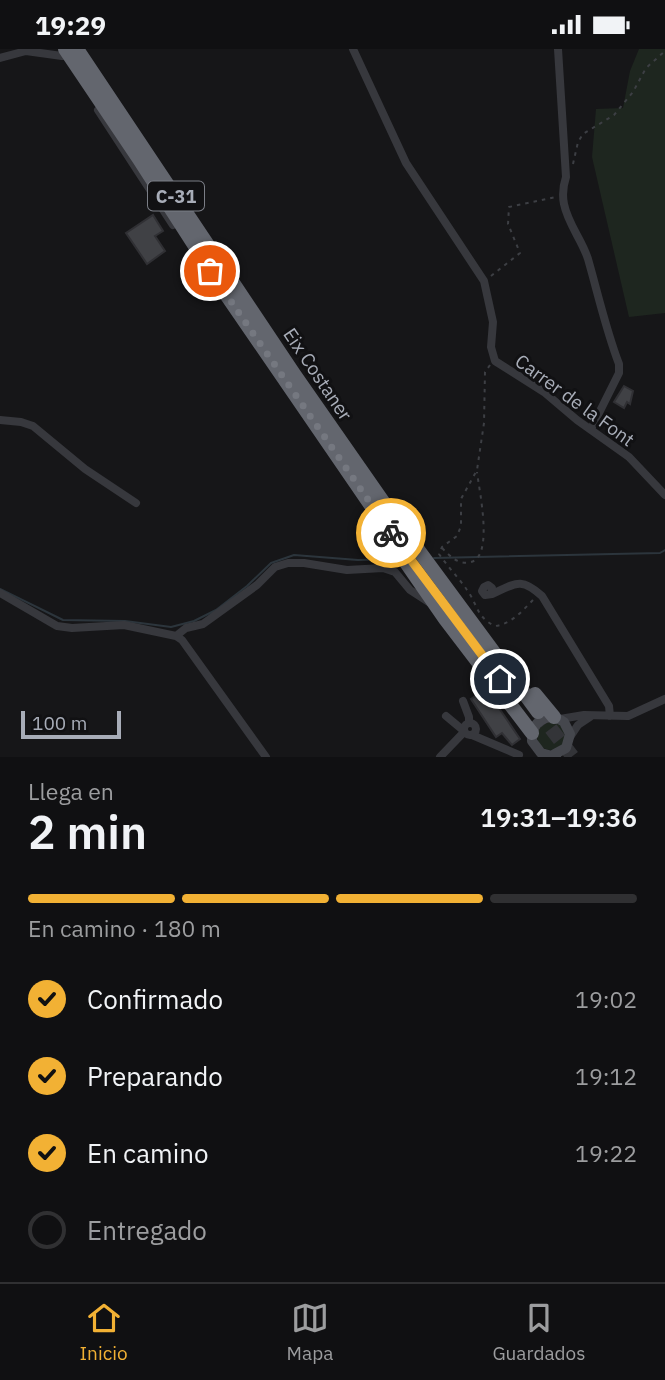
<!DOCTYPE html>
<html lang="es">
<meta charset="utf-8">
<style>
:root{--surface:#101012;--page:#19191b;--text:#f1f3f6;--muted:#9c9d9f;--line:#303032;--accent:#f2b134}
body{margin:0;font-family:"IBM Plex Sans",sans-serif;background:var(--page);color:var(--text);height:100vh;display:flex;flex-direction:column;font-size:26px;white-space:nowrap}
*{box-sizing:border-box;margin:0}
p{font-size:23px;color:var(--muted)}
.icon{flex:none;width:38px;height:38px;fill:none;stroke:currentColor;stroke-width:2;stroke-linecap:round;stroke-linejoin:round}
.map{position:relative;height:708px;overflow:hidden}
.details{display:flex;flex-direction:column;background:var(--surface);flex:1}
.details>*{flex:none}
.scale{position:absolute;left:21px;bottom:18px;width:100px;box-sizing:border-box;padding-left:7px;border:4px solid #a8adb8;border-top:0;font-size:19px;line-height:24px;white-space:nowrap;color:#a8adb8;-webkit-text-stroke:5px #111113;paint-order:stroke}
.pin{position:absolute;display:grid;place-items:center;width:60px;height:60px;color:#fff;margin:-30px;border:4px solid #fff;border-radius:50%;box-shadow:0 2px 7px #0007}
.courier{position:absolute;display:grid;place-items:center;width:70px;height:70px;margin:-35px;border:5px solid #f2b134;border-radius:50%;background:#fff;color:#222;box-shadow:0 2px 9px #0007}
.headline em{font-style:normal;font-weight:600}
.headline div{display:flex;flex-direction:column-reverse}
.headline{display:flex;align-items:center;justify-content:space-between;height:119px;padding:0 28px}
h1{font-size:46px;font-weight:600;line-height:52px}
.bar{display:grid;grid-template-columns:repeat(4,1fr);gap:10px 7px;align-content:center;height:84px;padding:0 28px}
.bar i{height:9px;border-radius:5px;background:var(--line)}
.bar .current{background:var(--accent)}
.bar p{grid-column:span 4}
ol{padding:0 28px;list-style:none}
li{display:flex;align-items:center;gap:21px;height:77px}
li p{margin-inline-start:auto}
li .icon{padding:7px;border-radius:50%;background:var(--accent);color:#111;stroke-width:4}
li:last-child{color:var(--muted)}
li i{width:38px;height:38px;border:4px solid var(--line);border-radius:50%}
.status{display:flex;justify-content:space-between;align-items:center;height:49px;padding:0 35px;background:var(--surface);direction:ltr}
.status svg{height:19px;fill:currentColor}
.tabs{display:flex;justify-content:space-around;align-items:center;height:98px;border-top:2px solid var(--line);background:var(--surface);font-size:19px;color:var(--muted)}
.tabs a{display:grid;justify-items:center;gap:4px}
.tabs .current{color:var(--accent)}
.map>svg:first-child{display:block}
.green{fill:#1e261f}
.lines{fill:none;stroke-linecap:round;stroke-linejoin:round}
.stream{stroke:#2c353c;stroke-width:2}
.building{fill:#404145;stroke:#303034;stroke-width:2}
.motorway-tunnel{stroke:#333438;stroke-width:14;stroke-dasharray:14 7;stroke-linecap:butt}
.path{stroke:#3d3f44;stroke-width:2;stroke-dasharray:3.5 5;stroke-linecap:butt}
.minor{stroke:#37383d;stroke-width:8}
.secondary{stroke:#45474d;stroke-width:10}
.motorway{stroke:#63666e;stroke-width:14}
.done{stroke:#757880;stroke-width:7;stroke-dasharray:0 12.6}
.route{stroke:#f2b134;stroke-width:9}
.labels{text-anchor:middle;dominant-baseline:central;stroke-width:6;stroke-linejoin:round;paint-order:stroke}
.shield{fill:#111113;stroke:#7b7e86;stroke-width:2}
.shield-label{font-size:18px;font-weight:bold;fill:#a8adb8}
.street-label{font-size:19px;fill:#a8adb8;stroke:#111113}
</style>
<div class="status"><b>19:29</b><svg viewBox="0 0 49 12"><path d="M0 12V9h3v3zM5 12V6h3v6zM10 12V3h3v9zM15 12V0h3v12zM26 1h20v11H26zM47 4h2v5h-2z"/></svg></div>
<div class="map">
<svg width="665" height="708" viewBox="0 0 665 708">
<rect width="100%" height="100%" fill="#161618"/>
<path class="green" d="M 639,0 L 665,0 L 665,264 L 629,268 L 592,108 L 596,60 L 623,59 L 630,22 Z
M537 687a14 14 0 1 1 28 0a14 14 0 1 1-28 0Z"/>
<g class="lines">
<path class="stream" d="M 434,509 L 660,504 L 665,501
M 0,540 L 63,571 L 125,572 L 171,578 L 194,572 L 216,561 L 247,537 L 271,514 L 294,506 L 358,511 L 396,510"/>
</g>
<path class="building" d="M 153,166 L 163,182 L 155,187 L 165,202 L 147,215 L 126,184 Z
M 624,337 L 633,342 L 630,355 L 627,353 L 624,359 L 614,353 Z
M 486,640 L 520,690 L 512,696 L 502,684 L 496,688 L 471,650 Z"/>
<g class="lines">
<path class="motorway-tunnel" d="M 538,663 L 573,708"/>
<path class="path" d="M 573,115 L 578,93 L 583,85 L 614,66 L 633,43 L 646,19 L 665,2
M 491,227 L 520,204 L 508,175 L 509,158 L 556,148
M 490,316 L 485,323 L 484,374 L 477,421 L 461,450 L 461,477 L 457,487 L 442,498 L 439,505 C 447,517 459,529 467,541 C 478,556 476,568 495,577 C 512,575 523,561 535,549
M 442,499 C 451,508 458,516 471,513 C 494,507 479,441 477,423"/>
<path class="minor" d="M 353,0 L 406,114 L 484,232 L 493,273 L 491,298 L 495,312 L 544,343 L 577,371 L 629,408 L 665,446
M 558,0 L 566,128 C 563,137 562,145 564,155 C 568,175 582,191 588,210 C 598,245 606,281 619,315 L 619,324 L 591,380
M 0,9 L 26,2 L 62,7
M 98,61 L 173,176
M 0,371 L 21,373 L 33,377 L 85,420 L 136,454
M 0,544 L 57,577 L 72,579 L 124,576 L 176,587 L 182,591 L 266,708
M 492,545 L 485,546 L 482,542 L 484,538 L 488,536 L 492,539 L 492,545 C 516,534 521,528 542,547 L 609,657 L 610,667
M 176,587 L 186,579 L 203,575 L 257,536 L 275,518 L 288,514 L 304,514 L 347,521 L 383,519 L 395,523 L 410,541 L 430,554
M 463,652 L 469,668 L 469,674
M 446,667 L 464,682
M 560,670 L 584,666 L 628,667 L 665,650
M464 680a6 6 0 1 1 12 0a6 6 0 1 1-12 0Z
M 472,686 L 519,706
M 570,688 L 578,676 L 590,668
M 440,708 L 464,683"/>
<path class="secondary" d="M 553,706 L 566,699 L 570,685 L 564,673 C 548,662 531,672 532,692 L 541,704 L 556,708"/>
<path class="motorway" d="M 65,0 L 139,110 L 225,244 L 376,464 L 389,489 L 445,570 L 532,684
M 77,0 L 294,325 L 391,464 L 538,663
M 535,645 L 554,668"/>
</g>
<g class="lines">
<path class="done" d="M 210,222 L 391,484"/>
<path class="route" d="M 391,484 L 500,630"/>
</g>
<g class="labels">
<rect class="shield" x="148" y="132.5" width="56" height="29" rx="5"/>
<g class="shield-label">
<text x="176" y="147">C-31</text>
</g>
<g class="street-label">
<text transform="translate(318 325) rotate(56)">Eix Costaner</text>
<text transform="translate(575 351) rotate(36)">Carrer de la Font</text>
</g>
</g>
</svg>
<div class="scale">100 m</div>
<div class="pin" style="left:210px;top:222px;background:#ea580c"><svg class="icon" aria-label="bag" viewBox="0 0 24 24"><path d="M5 8h14l-1 12H6zM9 8a3 3 0 0 1 6 0"/></svg></div>
<div class="pin" style="left:500px;top:630px;background:#1f2937"><svg class="icon" aria-label="home" viewBox="0 0 24 24"><path d="M3 11l9-7 9 7M6 9v11h12V9"/></svg></div>
<div class="courier" style="left:391px;top:484px"><svg class="icon" aria-label="bike" viewBox="0 0 24 24"><circle cx="6" cy="16" r="4"/><circle cx="18" cy="16" r="4"/><path d="M6 16l4-8h5l3 8M10 8l3 8H6M13 5h3"/></svg></div>
</div>
<section class="details">
<div class="headline"><div><h1>2 min</h1><p>Llega en</p></div><em>19:31–19:36</em></div>
<div class="bar"><i class="current"></i><i class="current"></i><i class="current"></i><i></i><p>En camino · 180 m</p></div>
<ol>
<li><svg class="icon" aria-label="check" viewBox="0 0 24 24"><path d="M5 12l5 5 9-10"/></svg>Confirmado<p>19:02</p></li>
<li><svg class="icon" aria-label="check" viewBox="0 0 24 24"><path d="M5 12l5 5 9-10"/></svg>Preparando<p>19:12</p></li>
<li><svg class="icon" aria-label="check" viewBox="0 0 24 24"><path d="M5 12l5 5 9-10"/></svg>En camino<p>19:22</p></li>
<li><i></i>Entregado</li>
</ol>
</section>
<nav class="tabs">
<a class="current"><svg class="icon" aria-label="home" viewBox="0 0 24 24"><path d="M3 11l9-7 9 7M6 9v11h12V9"/></svg>Inicio</a>
<a><svg class="icon" aria-label="map" viewBox="0 0 24 24"><path d="M3 6l6-2 6 2 6-2v14l-6 2-6-2-6 2zM9 4v14M15 6v14"/></svg>Mapa</a>
<a><svg class="icon" aria-label="saved" viewBox="0 0 24 24"><path d="M7 4h10v16l-5-4-5 4z"/></svg>Guardados</a>
</nav>
